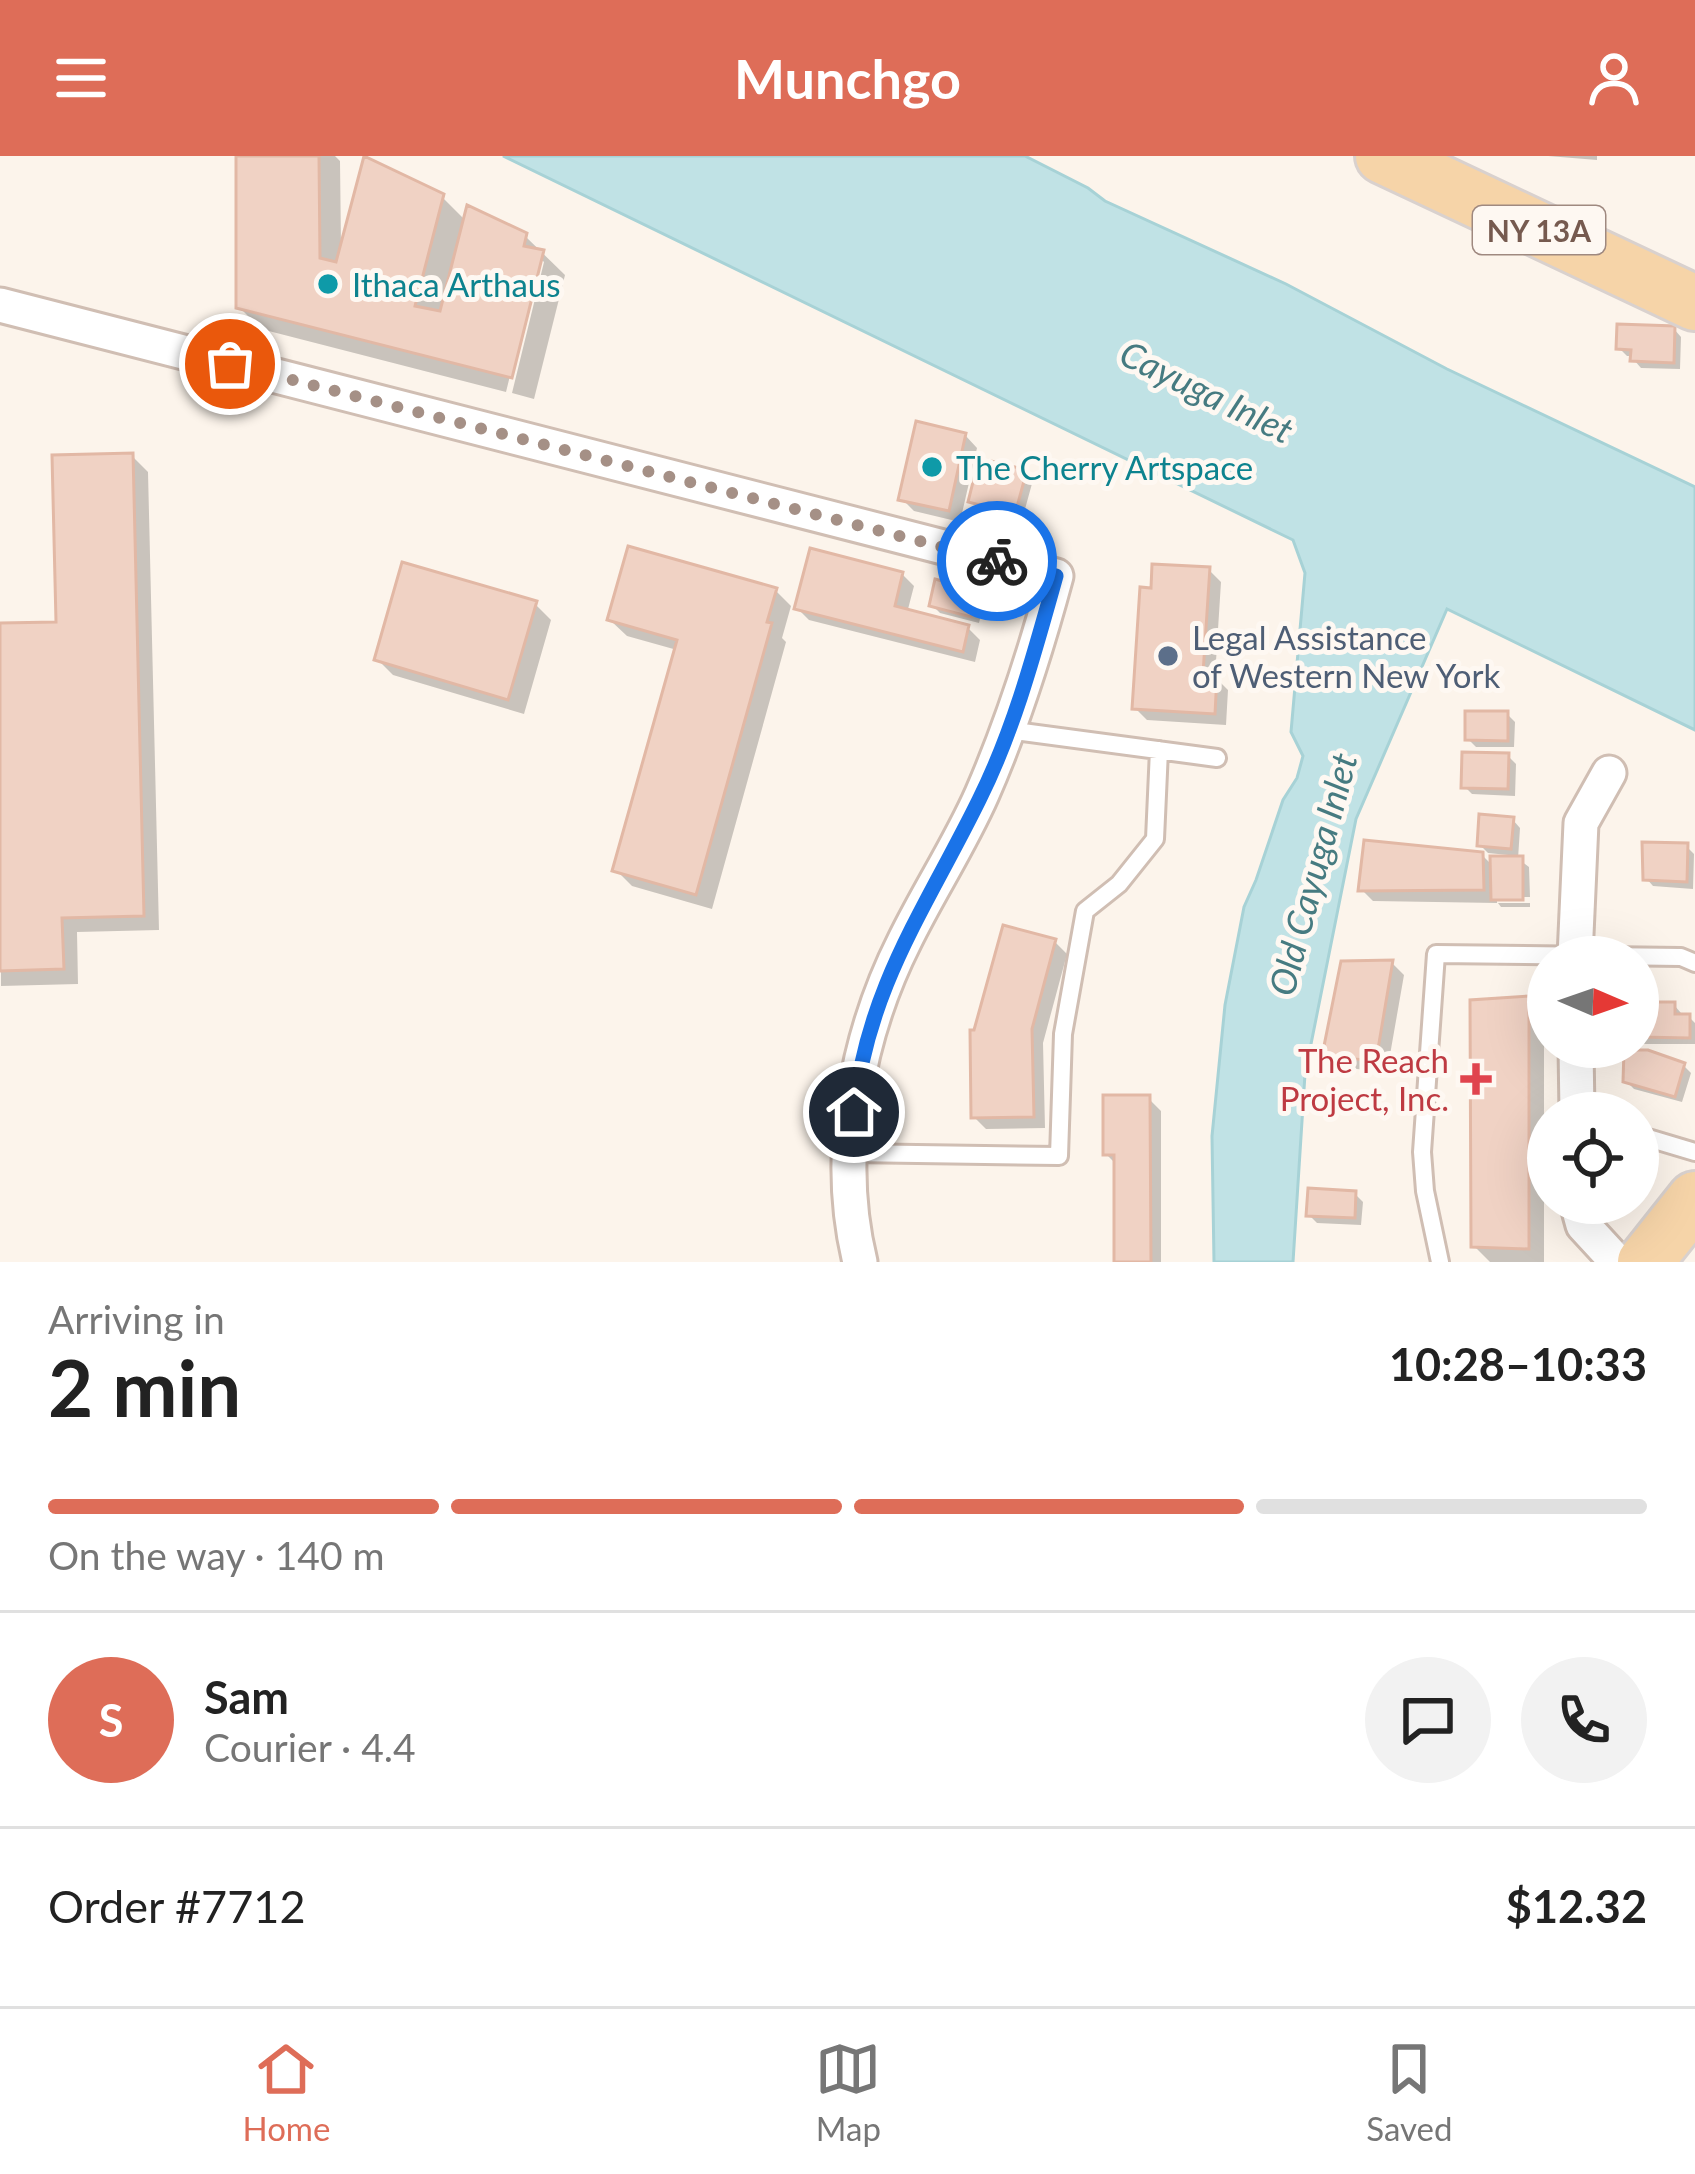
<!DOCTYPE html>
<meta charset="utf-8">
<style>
:root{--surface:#fff;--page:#f2f2f2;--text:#222;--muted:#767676;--line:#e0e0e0;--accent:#de6d58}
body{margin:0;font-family:Lato,sans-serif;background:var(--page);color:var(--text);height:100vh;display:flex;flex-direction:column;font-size:45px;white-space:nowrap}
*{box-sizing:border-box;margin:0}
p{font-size:39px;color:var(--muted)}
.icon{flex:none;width:66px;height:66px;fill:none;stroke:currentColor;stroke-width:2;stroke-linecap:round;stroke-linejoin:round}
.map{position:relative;height:1106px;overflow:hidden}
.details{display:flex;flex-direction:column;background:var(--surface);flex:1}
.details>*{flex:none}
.needle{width:78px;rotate:92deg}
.tools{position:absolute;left:1527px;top:780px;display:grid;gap:24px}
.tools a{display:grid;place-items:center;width:132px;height:132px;border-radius:50%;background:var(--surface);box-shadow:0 12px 48px #0002;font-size:60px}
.pin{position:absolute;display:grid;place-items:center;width:102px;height:102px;color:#fff;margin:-51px;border:6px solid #fff;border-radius:50%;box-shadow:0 3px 12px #0007}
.courier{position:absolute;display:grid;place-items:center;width:120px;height:120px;margin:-60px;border:9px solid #1a73e8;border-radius:50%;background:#fff;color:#222;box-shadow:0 3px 15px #0007}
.headline em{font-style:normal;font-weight:700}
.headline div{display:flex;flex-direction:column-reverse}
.headline{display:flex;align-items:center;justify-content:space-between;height:204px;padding:0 48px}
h1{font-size:78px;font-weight:700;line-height:90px}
.bar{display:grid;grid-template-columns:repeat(4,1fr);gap:18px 12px;align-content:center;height:144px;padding:0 48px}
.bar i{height:15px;border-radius:9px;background:var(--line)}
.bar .on{background:var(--accent)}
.bar p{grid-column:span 4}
.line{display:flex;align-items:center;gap:30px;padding:0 48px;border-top:3px solid var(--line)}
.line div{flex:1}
.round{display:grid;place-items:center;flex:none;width:126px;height:126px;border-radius:63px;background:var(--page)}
header{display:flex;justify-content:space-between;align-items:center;height:156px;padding:0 48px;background:var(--accent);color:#fff;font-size:54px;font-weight:700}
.tabs{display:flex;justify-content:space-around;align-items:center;height:168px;border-top:3px solid var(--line);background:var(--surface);font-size:33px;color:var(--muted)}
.tabs a{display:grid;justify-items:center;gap:6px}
.tabs .on{color:var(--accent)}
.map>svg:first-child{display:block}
.water{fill:#c0e2e5;stroke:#a7d2d6;stroke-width:3}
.shadow{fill:#0003}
.building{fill:#f0d2c4;stroke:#e2b8a5;stroke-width:3}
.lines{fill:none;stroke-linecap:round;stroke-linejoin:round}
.lane-casing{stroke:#d0beb3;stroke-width:22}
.street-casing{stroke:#d0beb3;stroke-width:39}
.primary-casing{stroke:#d9d1ce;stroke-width:60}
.lane{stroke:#fff;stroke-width:16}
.street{stroke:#fff;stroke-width:33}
.primary{stroke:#f6d4a8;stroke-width:54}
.done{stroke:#a59086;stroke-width:12;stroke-dasharray:0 21.6}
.route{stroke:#1a73e8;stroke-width:15}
.culture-dot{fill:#0f9aa8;stroke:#fef8f2;stroke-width:4.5}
.service-dot{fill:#5c6f8a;stroke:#fef8f2;stroke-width:4.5}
.health-dot{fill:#e0444e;stroke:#fef8f2;stroke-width:4.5}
.labels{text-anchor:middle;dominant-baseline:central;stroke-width:10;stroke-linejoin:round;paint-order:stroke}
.shield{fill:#fef8f2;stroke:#9f8980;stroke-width:3}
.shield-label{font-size:30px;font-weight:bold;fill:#765a4f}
.culture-label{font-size:33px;fill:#0d838f;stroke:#fef8f2;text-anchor:start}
.service-label{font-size:33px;fill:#4e5e75;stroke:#fef8f2;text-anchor:start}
.health-label{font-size:33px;fill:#be3a42;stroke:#fef8f2;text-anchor:end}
.water-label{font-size:36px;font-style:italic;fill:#467b81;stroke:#fef8f2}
</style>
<header><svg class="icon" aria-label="menu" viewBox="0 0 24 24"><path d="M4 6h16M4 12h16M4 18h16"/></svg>Munchgo<svg class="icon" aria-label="person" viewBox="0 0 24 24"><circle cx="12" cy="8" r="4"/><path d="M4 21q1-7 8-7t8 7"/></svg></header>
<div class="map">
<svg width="1695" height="1106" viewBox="0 0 1695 1106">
<rect width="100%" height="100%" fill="#fcf4eb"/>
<path class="water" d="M 503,0 L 1025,0 L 1088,32 L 1105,45 L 1286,128 L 1447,213 L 1695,331 L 1695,574 L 1447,453 L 1356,663 L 1305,918 L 1293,1106 L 1214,1106 L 1212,980 L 1225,849 L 1244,751 L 1256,724 L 1283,644 L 1297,622 L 1303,600 L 1291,576 L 1305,417 L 1293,384 Z"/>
<path class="shadow" d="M 239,0 L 335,0 L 340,5 L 341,91 L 442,41 L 466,65 L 525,80 L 565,119 L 534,243 L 512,237 L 544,106 L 539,101 L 506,236 L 261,173 L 239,151 Z
M 1548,0 L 1597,0 L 1597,4 Z
M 1674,173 L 1681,181 L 1680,213 L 1641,212 L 1634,204 L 1634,200 L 1627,200 L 1619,192 Z
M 965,279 L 977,292 L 960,366 L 914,355 L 902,343 Z
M 132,300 L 148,316 L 159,774 L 77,776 L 78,828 L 1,830 L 0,470 L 59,469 Z
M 1025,316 L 1033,324 L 1022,364 L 979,353 L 971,345 Z
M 1209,414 L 1221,426 L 1215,521 L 1228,534 L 1226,569 L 1147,564 L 1135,552 L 1153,435 Z
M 902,418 L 914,430 L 907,457 L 968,472 L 980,484 L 975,506 L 809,464 L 797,452 Z
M 775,434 L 791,450 L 782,482 L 786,486 L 712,753 L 632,730 L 616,714 L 677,494 L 627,480 L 610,464 Z
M 977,437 L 984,445 L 979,467 L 940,457 L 932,449 Z
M 535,448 L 551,464 L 524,558 L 393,519 L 377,503 Z
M 1507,558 L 1515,566 L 1514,591 L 1476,591 L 1468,583 Z
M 1508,600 L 1516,608 L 1515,640 L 1472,638 L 1464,630 Z
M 1513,664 L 1520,672 L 1518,703 L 1529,711 L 1530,741 L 1497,741 L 1497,747 L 1373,745 L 1361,733 L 1482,699 L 1493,710 L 1508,703 L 1508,699 L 1488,697 L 1480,689 Z
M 1686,690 L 1694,698 L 1693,733 L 1653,730 L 1646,722 Z
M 1498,747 L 1530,747 L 1530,751 L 1501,751 Z
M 1055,786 L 1067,798 L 1043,887 L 1045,972 L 986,973 L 974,961 Z
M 1392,807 L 1404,819 L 1387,916 L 1337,911 L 1325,899 Z
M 1528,843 L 1544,859 L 1544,1106 L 1490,1106 L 1474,1090 Z
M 1638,849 L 1674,849 L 1681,857 L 1681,861 L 1689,861 L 1695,867 L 1695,888 L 1641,888 L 1638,885 Z
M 1683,909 L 1691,917 L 1682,946 L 1634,933 L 1626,925 Z
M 1149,943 L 1161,955 L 1161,1106 L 1117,1106 L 1117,1009 L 1106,998 Z
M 1355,1038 L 1363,1046 L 1361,1069 L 1317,1067 L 1309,1059 Z"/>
<path class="building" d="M 236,0 L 319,0 L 320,102 L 336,106 L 364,0 L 444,38 L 415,150 L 440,155 L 467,49 L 527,77 L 524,90 L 544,94 L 512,222 L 236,152 Z
M 1617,168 L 1675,170 L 1674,207 L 1630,205 L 1631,194 L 1616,193 Z
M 916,265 L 966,277 L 949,355 L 898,344 Z
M 133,297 L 144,760 L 62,762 L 64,813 L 0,815 L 0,467 L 56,466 L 52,299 Z
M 979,302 L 1027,314 L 1015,358 L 968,346 Z
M 628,390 L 777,432 L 767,466 L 772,467 L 696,739 L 612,715 L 677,484 L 607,464 Z
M 810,392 L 903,416 L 895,450 L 969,469 L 963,496 L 794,453 Z
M 402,406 L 537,445 L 508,544 L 374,504 Z
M 1152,408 L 1210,411 L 1203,518 L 1217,519 L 1215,558 L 1132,553 L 1140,431 L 1151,432 Z
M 935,423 L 978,435 L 971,461 L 929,450 Z
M 1465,555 L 1508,555 L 1508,585 L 1465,584 Z
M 1462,596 L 1509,597 L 1508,633 L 1461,632 Z
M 1479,658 L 1514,661 L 1511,693 L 1477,690 Z
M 1364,684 L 1483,696 L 1484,734 L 1358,735 Z
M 1642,686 L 1688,687 L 1687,726 L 1643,724 Z
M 1490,700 L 1523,700 L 1523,744 L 1491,744 Z
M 1003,769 L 1056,783 L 1032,873 L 1034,961 L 971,962 L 970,874 L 974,874 Z
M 1393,804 L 1376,905 L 1322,900 L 1341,805 Z
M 1529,840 L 1529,1093 L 1471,1091 L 1470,844 Z
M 1638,846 L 1675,846 L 1675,858 L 1690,858 L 1690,882 L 1638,881 Z
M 1624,894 L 1648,894 L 1685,907 L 1675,941 L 1623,926 Z
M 1103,939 L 1150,939 L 1151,1106 L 1114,1106 L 1114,999 L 1103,999 Z
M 1308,1032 L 1356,1035 L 1355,1062 L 1306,1060 Z"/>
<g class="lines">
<g class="lane-casing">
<path id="lane" d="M 1008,574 L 1217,602
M 1638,979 L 1695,996
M 850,997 L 1059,1000 L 1063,878 L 1085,755 L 1119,728 L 1155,683 L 1159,594
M 1440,1106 L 1425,1035 L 1422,996 L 1436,798 L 1681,801 L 1695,807"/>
</g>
<g class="street-casing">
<path id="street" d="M 0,149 L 1056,420 C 1036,494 1013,567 982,638 C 960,688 929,735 905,784 C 856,881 834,1000 860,1106
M 1575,801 L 1581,667 L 1609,617
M 1576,891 L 1577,957
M 1577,1047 L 1583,1069 L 1617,1106"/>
</g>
<g class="primary-casing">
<path id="primary" d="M 1383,0 L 1695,147
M 1645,1106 L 1695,1043"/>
</g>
<use href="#lane" class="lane"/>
<use href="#street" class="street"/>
<use href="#primary" class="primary"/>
</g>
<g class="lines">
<path class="done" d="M 230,208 L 997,405"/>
<path class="route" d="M 854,956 C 867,832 926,752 979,644 C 1014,574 1035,495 1056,420 L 997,405"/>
</g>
<g class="culture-dot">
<circle cx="328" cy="128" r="12"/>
<circle cx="932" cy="311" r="12"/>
</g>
<circle class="service-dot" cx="1168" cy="500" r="12"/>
<path class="health-dot" d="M1470 905h12v12h12v12h-12v12h-12v-12h-12v-12h12z"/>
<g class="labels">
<rect class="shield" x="1473" y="50" width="132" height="48" rx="9"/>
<g class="shield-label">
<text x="1539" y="74">NY 13A</text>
</g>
<g class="culture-label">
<text x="352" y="128">Ithaca Arthaus</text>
<text x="956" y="311">The Cherry Artspace</text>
</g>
<g class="service-label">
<text x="1192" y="481">Legal Assistance<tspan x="1192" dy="38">of Western New York</tspan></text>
</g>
<g class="health-label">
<text x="1449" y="904">The Reach<tspan x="1449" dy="38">Project, Inc.</tspan></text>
</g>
<g class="water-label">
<text transform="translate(1207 235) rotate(26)">Cayuga Inlet</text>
<text transform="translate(1312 718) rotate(-75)">Old Cayuga Inlet</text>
</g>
</g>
</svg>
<div class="tools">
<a><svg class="needle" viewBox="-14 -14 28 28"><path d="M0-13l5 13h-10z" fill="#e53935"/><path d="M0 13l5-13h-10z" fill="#767676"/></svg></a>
<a><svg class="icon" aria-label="locate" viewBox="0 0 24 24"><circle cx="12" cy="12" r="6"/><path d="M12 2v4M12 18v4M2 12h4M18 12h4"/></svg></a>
</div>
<div class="pin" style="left:230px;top:208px;background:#ea580c"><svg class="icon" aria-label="bag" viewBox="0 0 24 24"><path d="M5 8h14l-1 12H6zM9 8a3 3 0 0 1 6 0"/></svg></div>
<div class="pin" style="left:854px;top:956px;background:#1f2937"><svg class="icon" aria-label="home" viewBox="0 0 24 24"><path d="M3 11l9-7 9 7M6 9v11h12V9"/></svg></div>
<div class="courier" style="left:997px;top:405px"><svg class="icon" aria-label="bike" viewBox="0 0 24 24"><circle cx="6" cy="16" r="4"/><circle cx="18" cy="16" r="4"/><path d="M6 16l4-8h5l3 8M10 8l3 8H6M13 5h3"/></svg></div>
</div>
<section class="details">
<div class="headline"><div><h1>2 min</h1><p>Arriving in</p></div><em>10:28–10:33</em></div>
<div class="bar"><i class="on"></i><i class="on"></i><i class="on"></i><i></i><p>On the way · 140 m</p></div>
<div class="line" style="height:216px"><b class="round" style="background:var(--accent);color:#fff">S</b><div><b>Sam</b><p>Courier · 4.4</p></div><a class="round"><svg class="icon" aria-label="chat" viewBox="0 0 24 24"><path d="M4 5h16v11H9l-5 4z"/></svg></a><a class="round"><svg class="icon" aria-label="phone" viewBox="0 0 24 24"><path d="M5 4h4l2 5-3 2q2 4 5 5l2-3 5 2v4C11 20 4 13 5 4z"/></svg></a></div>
<div class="line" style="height:156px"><div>Order #7712</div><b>$12.32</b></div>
</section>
<nav class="tabs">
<a class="on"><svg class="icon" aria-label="home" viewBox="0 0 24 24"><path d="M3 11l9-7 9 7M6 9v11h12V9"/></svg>Home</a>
<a><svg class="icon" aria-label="map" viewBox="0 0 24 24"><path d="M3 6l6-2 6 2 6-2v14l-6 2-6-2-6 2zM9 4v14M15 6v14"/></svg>Map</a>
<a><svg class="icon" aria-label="saved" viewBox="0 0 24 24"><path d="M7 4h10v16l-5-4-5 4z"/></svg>Saved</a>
</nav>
